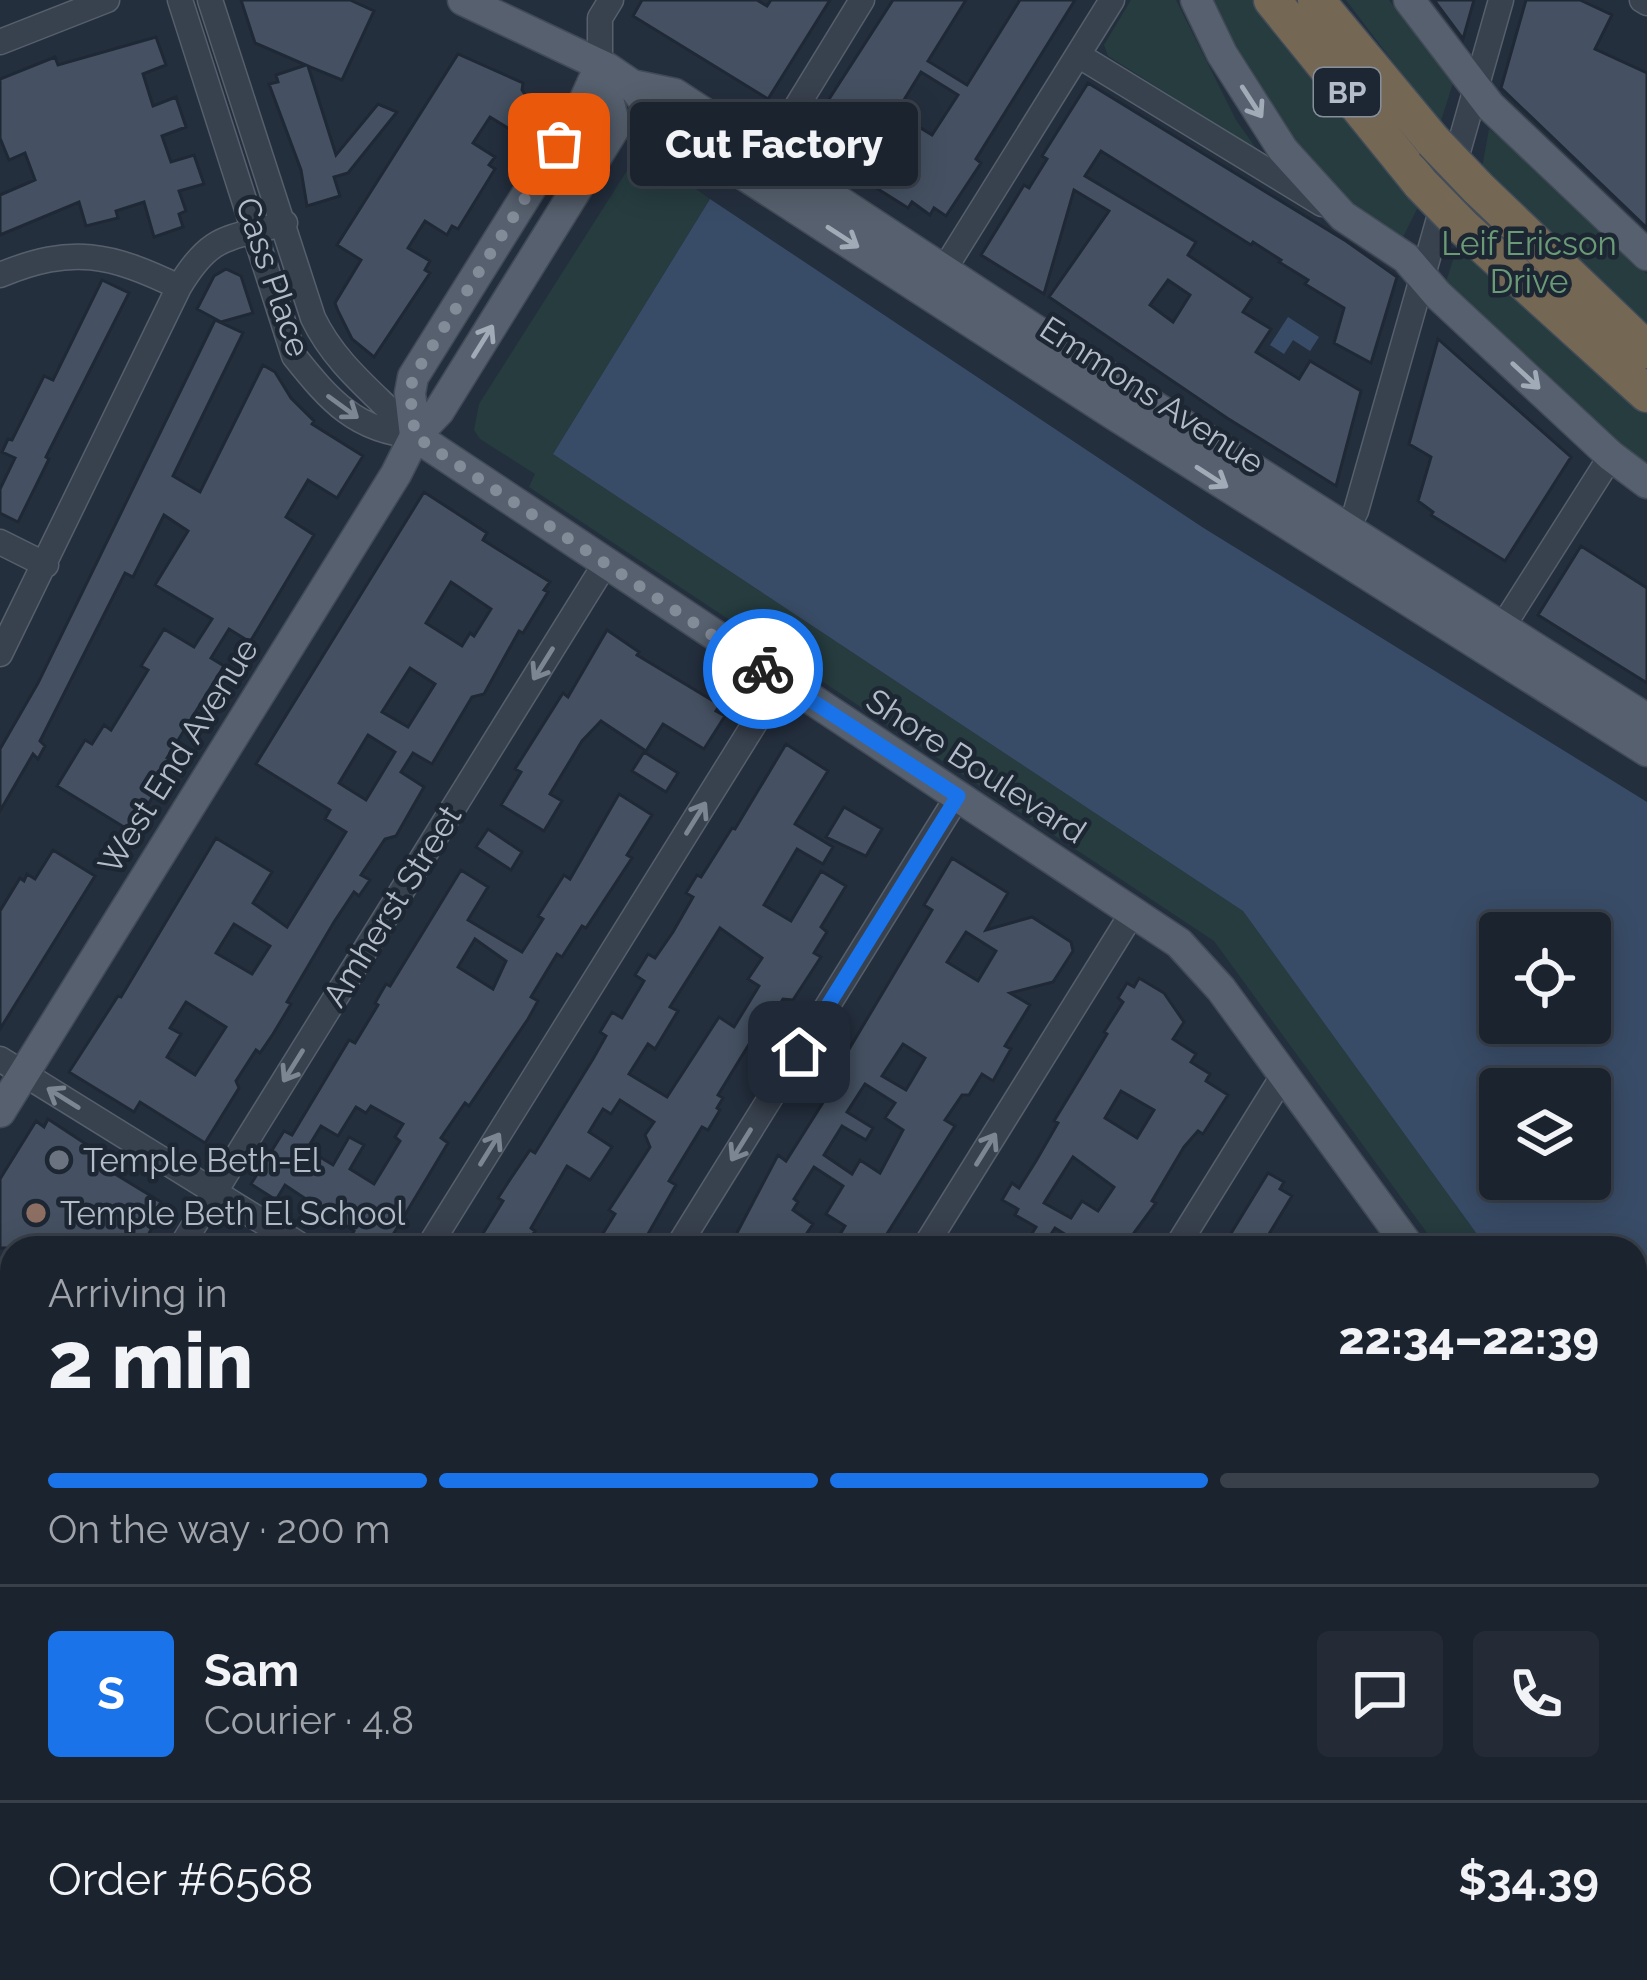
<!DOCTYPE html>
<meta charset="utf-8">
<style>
:root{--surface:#1b232e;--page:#242b36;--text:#f1f3f6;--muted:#a0a4aa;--line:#39404a;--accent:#1a73e8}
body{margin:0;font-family:Raleway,sans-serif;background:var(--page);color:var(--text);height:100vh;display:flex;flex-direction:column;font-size:45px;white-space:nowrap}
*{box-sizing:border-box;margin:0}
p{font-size:39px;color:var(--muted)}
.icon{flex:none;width:66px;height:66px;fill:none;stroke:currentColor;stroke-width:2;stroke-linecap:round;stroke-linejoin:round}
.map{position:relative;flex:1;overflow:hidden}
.details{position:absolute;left:0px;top:1236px;width:1647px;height:744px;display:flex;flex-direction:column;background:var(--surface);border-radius:36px 36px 0 0;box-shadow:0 6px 30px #0003,0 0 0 3px var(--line)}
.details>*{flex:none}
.fabs{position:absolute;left:1479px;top:912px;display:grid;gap:24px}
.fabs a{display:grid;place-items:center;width:132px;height:132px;border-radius:12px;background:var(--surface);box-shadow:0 6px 30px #0003,0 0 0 3px var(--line);font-size:60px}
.pin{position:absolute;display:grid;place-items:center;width:102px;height:102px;color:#fff;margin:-51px;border-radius:24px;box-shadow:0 6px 18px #0006}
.courier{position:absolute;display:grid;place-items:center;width:120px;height:120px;margin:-60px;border:9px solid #1a73e8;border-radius:50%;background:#fff;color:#222;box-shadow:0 3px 15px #0007}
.bubble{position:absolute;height:84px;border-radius:12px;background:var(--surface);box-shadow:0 6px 30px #0003,0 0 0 3px var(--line);font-size:39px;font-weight:800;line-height:84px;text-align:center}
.head em{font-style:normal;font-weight:800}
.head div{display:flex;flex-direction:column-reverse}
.head{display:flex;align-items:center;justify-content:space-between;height:204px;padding:0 48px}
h1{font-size:78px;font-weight:800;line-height:90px}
.bar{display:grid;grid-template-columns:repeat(4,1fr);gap:18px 12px;align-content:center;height:144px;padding:0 48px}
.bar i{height:15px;border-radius:9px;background:var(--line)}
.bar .current{background:var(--accent)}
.bar p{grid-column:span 4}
.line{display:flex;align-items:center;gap:30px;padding:0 48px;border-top:3px solid var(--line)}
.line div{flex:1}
.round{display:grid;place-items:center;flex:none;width:126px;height:126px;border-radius:12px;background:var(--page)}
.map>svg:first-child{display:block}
.green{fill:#263c3f}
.water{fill:#394c67;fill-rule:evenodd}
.building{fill:#455162;stroke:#1f2835;stroke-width:3;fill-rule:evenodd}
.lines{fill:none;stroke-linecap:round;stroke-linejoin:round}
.minor-casing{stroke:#565f6c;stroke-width:27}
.major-casing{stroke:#414a57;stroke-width:33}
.highway-casing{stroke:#434c59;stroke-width:39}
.minor{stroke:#38414e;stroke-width:24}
.major{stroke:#56606e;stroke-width:30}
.highway{stroke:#746855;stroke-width:36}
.highway-bridge-casing{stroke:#434c59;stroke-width:39;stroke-linecap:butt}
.highway-bridge{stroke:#746855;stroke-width:36}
.oneway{stroke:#a1aab7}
.oneway2{stroke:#7c8592}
.done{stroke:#828b98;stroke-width:12;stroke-dasharray:0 21.6}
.route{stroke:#1a73e8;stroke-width:15}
.worship-dot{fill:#6b7280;stroke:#1d2633;stroke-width:4.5}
.education-dot{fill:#8d6e63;stroke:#1d2633;stroke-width:4.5}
.labels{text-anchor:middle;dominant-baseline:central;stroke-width:9;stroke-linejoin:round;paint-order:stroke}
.shield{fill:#1d2633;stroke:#878f9c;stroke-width:3}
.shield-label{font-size:30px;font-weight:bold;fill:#b4bcc9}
.park-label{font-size:33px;fill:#6b9a76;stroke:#1d2633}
.street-label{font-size:33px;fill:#b4bcc9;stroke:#1d2633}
.poi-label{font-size:33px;fill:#b4bcc9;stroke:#1d2633;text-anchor:start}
</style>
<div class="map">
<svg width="1647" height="1980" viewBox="0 0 1647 1980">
<rect width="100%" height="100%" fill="#242f3e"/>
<path class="green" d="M 1131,0 L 1176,0 L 1236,120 L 1258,151 L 1108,56 L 1104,45 Z
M 1213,0 L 1254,0 L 1308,73 L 1420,203 L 1401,241 C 1383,228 1364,217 1347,203 C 1286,150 1249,70 1213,0 Z
M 1346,0 L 1389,0 L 1453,83 L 1440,124 Z
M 1489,129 L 1522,155 L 1647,274 L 1647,465 L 1619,444 L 1446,282 L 1482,168 Z
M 640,150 L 710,199 L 553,454 L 1243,911 L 1487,1248 L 1438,1248 L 1214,941 L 529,487 L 535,474 L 480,439 L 474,430 L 479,404 Z"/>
<path class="water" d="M 710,199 L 1202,527 L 1647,802 L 1647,1466 L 1635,1450 L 1635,1248 L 1487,1248 L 1243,911 L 553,454 ZM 1500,933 L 1590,933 L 1590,1023 L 1500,1023 ZM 1500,1089 L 1590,1089 L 1590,1179 L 1500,1179 Z
M 1288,317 L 1319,337 L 1310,351 L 1293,340 L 1284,354 L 1270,345 Z"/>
<path class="building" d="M 241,0 L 350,0 L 374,11 L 342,80 L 308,66 L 336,155 L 378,104 L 397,112 L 348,173 L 334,177 L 340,196 L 307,206 L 301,170 L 269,84 L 278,82 L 276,75 L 306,65 L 255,43 Z
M 642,0 L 757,0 L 767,6 L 771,0 L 830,0 L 768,99 L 633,16 Z
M 893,0 L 966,0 L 928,61 L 967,85 L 1020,0 L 1075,0 L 976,159 L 981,163 L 946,216 L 934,208 L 930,215 L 912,202 L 908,208 L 802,141 ZM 921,72 L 958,95 L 932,135 L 896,113 Z
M 1434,0 L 1474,0 L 1463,39 Z
M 1526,0 L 1580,0 L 1612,15 L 1595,49 L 1647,73 L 1647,228 L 1501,88 Z
M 156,37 L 166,65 L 143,74 L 153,106 L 176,97 L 186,127 L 162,136 L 171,162 L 194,155 L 204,184 L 179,191 L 186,211 L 179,214 L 183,227 L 154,237 L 144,202 L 116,211 L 118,218 L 86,226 L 79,202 L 0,235 L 0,195 L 35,180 L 25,153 L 9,160 L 0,138 L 0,79 L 55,57 L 58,65 Z
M 458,54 L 523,83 L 522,90 L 534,108 L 522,126 L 516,122 L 511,130 L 490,117 L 473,143 L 495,157 L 489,165 L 495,169 L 458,229 L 452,226 L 447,235 L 425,221 L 408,248 L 430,261 L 425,270 L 430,273 L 374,357 L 352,339 L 338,311 L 335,303 L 361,260 L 337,245 Z
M 1088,83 L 1346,241 L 1397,277 L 1371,363 L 1334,343 L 1344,308 L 1305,284 L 1308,280 L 1279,262 L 1281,260 L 1253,242 L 1251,245 L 1101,151 L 1085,176 L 1196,242 L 1188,255 L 1252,298 L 1243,312 L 1271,329 L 1256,352 L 1299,379 L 1310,361 L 1361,391 L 1336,486 L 1227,418 L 1049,297 L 1109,211 L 1074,190 L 1044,294 L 981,255 L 1024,185 L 1029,188 L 1047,159 L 1042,156 ZM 1168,280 L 1190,295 L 1173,322 L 1150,305 Z
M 226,269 L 241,276 L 253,313 L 221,322 L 197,309 L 214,276 Z
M 102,280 L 129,293 L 51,447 L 46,457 L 49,459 L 18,522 L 0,513 L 0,489 L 15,458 L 2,452 L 8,439 L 12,440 L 44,376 L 53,380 Z
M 215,320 L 243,333 L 173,476 L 200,492 L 263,365 L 275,372 L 291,398 L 314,421 L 312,424 L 363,456 L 337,498 L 308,480 L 286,517 L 314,535 L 250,642 L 229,629 L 211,658 L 224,666 L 167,758 L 173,762 L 132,832 L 57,786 L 85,740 L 92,744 L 104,725 L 111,730 L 148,670 L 141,666 L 164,629 L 194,647 L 212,619 L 155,585 L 188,531 L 164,515 L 133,577 L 125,573 L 40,741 L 45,746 L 38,759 L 33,754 L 0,811 L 0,749 L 38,683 Z
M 1438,339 L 1571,457 L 1505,561 L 1431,515 L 1433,512 L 1418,501 L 1431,457 L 1409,444 Z
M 424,492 L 487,533 L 483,540 L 550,582 L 544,590 L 548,592 L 523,633 L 519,631 L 484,694 L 472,697 L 432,764 L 413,753 L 401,772 L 424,787 L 396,836 L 385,839 L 361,875 L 370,880 L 359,896 L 354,892 L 334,922 L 287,1002 L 291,1004 L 273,1034 L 260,1053 L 256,1050 L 236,1081 L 239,1088 L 205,1143 L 140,1102 L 134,1112 L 69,1072 L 118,996 L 121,997 L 216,838 L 272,872 L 253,903 L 287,927 L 346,832 L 325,819 L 330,810 L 256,764 ZM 451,582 L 491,609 L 474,636 L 470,633 L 462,646 L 426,623 ZM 410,668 L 435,684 L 408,727 L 382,712 ZM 368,735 L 395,752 L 366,800 L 339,783 ZM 234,924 L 270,946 L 252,974 L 216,953 ZM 186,1002 L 226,1027 L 195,1075 L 167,1057 L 181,1034 L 170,1028 Z
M 1581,546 L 1647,588 L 1647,683 L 1538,615 Z
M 607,630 L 639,652 L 637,655 L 720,705 L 716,711 L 725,716 L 704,749 L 663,724 L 646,751 L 601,721 L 582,741 L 550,794 L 562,801 L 544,831 L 501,805 L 521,772 L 515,769 L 563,693 L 568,697 Z
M 786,744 L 828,771 L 795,824 L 833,847 L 823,864 L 797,849 L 764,905 L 791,921 L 821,871 L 846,886 L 821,927 L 827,932 L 814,953 L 821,957 L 793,1000 L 783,999 L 759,1038 L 754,1036 L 718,1095 L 723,1098 L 717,1108 L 720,1110 L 708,1130 L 702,1127 L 669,1181 L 676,1185 L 640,1248 L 605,1248 L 597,1243 L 615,1214 L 609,1210 L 650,1147 L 645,1135 L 654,1122 L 620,1100 L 611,1114 L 603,1109 L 589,1132 L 612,1147 L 603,1161 L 590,1180 L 567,1166 L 531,1228 L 535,1231 L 524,1248 L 474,1248 L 503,1201 L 498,1198 L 511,1178 L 530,1150 L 535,1153 L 593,1059 L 606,1036 L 600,1032 L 612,1012 L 622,1018 L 644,981 L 635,975 L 648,954 L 655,958 L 673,932 L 693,897 L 686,893 L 697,875 L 701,877 L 732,828 L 735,829 ZM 720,928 L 762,958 L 748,979 L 759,986 L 734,1027 L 719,1017 L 667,1097 L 629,1074 L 648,1044 L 655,1049 L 678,1011 L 670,1007 Z
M 644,752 L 678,773 L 666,792 L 632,771 Z
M 619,794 L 652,815 L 627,855 L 632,858 L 586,928 L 582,926 L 562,957 L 557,954 L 531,997 L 538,1001 L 528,1019 L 469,1106 L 465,1103 L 441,1138 L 448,1143 L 385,1248 L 372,1248 L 351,1236 L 354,1231 L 285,1185 L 276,1200 L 251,1184 L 284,1131 L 292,1135 L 349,1040 L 355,1043 L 378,1005 L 375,1003 L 386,984 L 390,986 L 461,870 L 488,887 L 468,920 L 522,952 L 543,919 L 538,916 L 564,875 L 570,879 ZM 475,939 L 506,961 L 493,989 L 458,967 ZM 371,1106 L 403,1124 L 395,1137 L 400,1141 L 374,1184 L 350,1169 L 364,1145 L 349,1137 L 333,1165 L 307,1149 L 321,1126 L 338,1136 L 356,1107 L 366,1113 Z
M 844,807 L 882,829 L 866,856 L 826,837 Z
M 488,829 L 522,852 L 511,870 L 476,847 Z
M 53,850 L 95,876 L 0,1029 L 0,911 L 20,878 L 24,881 L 27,874 L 35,879 Z
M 952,858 L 1008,893 L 986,930 L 1032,917 L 1071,942 L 1073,951 L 1053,982 L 1010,993 L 1030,1005 L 1005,1046 L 1011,1049 L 993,1081 L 982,1074 L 969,1095 L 962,1095 L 945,1120 L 955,1126 L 878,1248 L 832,1248 L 845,1226 L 826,1214 L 843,1186 L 814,1167 L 794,1199 L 798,1202 L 793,1210 L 813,1224 L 797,1248 L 729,1248 L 778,1155 L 786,1161 L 841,1074 L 836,1071 L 932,910 L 924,905 ZM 966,932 L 996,951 L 978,981 L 947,962 ZM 903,1044 L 925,1058 L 906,1090 L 882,1076 ZM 865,1084 L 895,1103 L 885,1118 L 903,1130 L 880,1173 L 860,1160 L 852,1174 L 824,1155 L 842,1126 L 866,1140 L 873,1128 L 847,1112 Z
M 1139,978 L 1164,993 L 1184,1022 L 1173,1039 L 1196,1054 L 1191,1062 L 1210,1074 L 1206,1081 L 1228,1095 L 1203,1134 L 1198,1131 L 1184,1147 L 1152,1201 L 1156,1203 L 1123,1248 L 1087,1248 L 1055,1228 L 1042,1248 L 1023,1248 L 1036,1227 L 1015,1215 L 1018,1209 L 1002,1200 L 1012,1183 L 1019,1188 L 1036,1161 L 1058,1123 L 1054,1121 L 1107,1034 L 1104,1032 L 1123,1002 L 1118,998 L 1127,983 L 1134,987 ZM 1121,1091 L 1154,1110 L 1137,1138 L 1105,1118 ZM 1073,1157 L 1114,1187 L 1098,1211 L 1082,1201 L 1071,1218 L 1044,1203 Z
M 48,1119 L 107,1158 L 102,1166 L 161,1202 L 148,1223 L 153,1226 L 146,1239 L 140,1236 L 133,1248 L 0,1248 L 0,1179 L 36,1121 L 44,1127 Z
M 1268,1173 L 1284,1182 L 1280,1189 L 1292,1196 L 1269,1234 L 1291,1248 L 1222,1248 Z"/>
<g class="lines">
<g class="minor-casing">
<path id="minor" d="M 180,0 L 294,356 C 330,401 356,431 415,436
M 210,0 L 313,318 C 337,368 379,396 415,436
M 1642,0 L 1647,3
M 0,42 L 107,0
M 1078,55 L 1322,204
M 600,66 L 600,18 L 611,0
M 767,155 L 862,0
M 0,275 C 73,245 110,254 179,287
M 937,281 L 1112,0
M 1340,541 L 1356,511 L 1501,0
M 0,542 L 46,565
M 1493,642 L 1611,456
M 0,654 L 179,287 C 212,232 228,240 285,223
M 0,1059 L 305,1248
M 180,1248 L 605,564
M 428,1248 L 781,681
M 677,1248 L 958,796
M 924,1248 L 1133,912
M 1176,1248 L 1283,1076
M 0,1537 L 12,1517
M 1635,1756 L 1647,1737
M 0,1891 L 12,1899
M 0,1935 L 12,1916
M 81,1968 L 100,1980
M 124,1968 L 143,1980
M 1467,1968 L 1487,1980
M 220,1980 L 228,1968
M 470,1980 L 478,1968
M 720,1980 L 728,1968
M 982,1980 L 989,1968
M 1247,1980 L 1255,1968"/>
</g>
<g class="major-casing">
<path id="major" d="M 463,0 L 607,68 L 632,85 L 658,119 L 1113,414 L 1647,751
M 1196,0 L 1222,54 L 1283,150 L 1343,216 L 1406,258 L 1437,294 L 1611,456 L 1647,483
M 1409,0 L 1490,106 L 1647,255
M 600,66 L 582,106 L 413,377 L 410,393 L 415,436 L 1179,943 L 1221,989 L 1410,1248
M 632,85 L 675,94 L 1075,356 L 1647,719
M 0,1112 L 396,474 L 415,436 L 439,411 L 615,127 L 600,66
M 1635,1555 L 1647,1571"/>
</g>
<g class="highway-casing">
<path id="highway" d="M 1272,0 L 1421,184
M 1316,0 L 1433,141
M 1478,188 L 1647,350
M 1463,227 L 1647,394"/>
</g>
<use href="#minor" class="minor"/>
<use href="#major" class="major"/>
<use href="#highway" class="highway"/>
<g class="highway-bridge-casing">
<path id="highway-bridge" d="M 1433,141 L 1478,188
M 1421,184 L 1463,227"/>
</g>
<use href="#highway-bridge" class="highway-bridge"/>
</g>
<defs><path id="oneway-shaft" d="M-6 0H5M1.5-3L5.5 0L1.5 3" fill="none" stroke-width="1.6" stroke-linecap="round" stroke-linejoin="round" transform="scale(3)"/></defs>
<g class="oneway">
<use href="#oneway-shaft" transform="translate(1252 102) rotate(57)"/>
<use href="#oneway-shaft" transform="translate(843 237) rotate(33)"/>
<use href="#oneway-shaft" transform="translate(483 341) rotate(-58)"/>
<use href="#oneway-shaft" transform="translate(1526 376) rotate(43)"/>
<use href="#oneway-shaft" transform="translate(1212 477) rotate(33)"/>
</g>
<g class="oneway2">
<use href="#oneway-shaft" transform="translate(343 407) rotate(36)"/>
<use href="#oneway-shaft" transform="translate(543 664) rotate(122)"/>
<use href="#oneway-shaft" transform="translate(696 818) rotate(-58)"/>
<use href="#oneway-shaft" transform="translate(293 1066) rotate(122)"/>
<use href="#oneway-shaft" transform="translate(63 1098) rotate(-148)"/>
<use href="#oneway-shaft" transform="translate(741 1145) rotate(122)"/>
<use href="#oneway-shaft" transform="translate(490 1149) rotate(-58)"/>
<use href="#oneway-shaft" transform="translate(986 1149) rotate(-58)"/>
</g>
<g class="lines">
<path class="done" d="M 559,144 L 413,377 L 410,393 L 415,436 L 763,669"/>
<path class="route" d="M 763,669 L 958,796 L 799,1052"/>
</g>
<circle class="worship-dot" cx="59" cy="1160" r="12"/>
<circle class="education-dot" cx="36" cy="1213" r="12"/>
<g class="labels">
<rect class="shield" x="1314" y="68" width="66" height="48" rx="9"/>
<g class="shield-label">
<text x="1347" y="92">BP</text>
</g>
<g class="park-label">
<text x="1529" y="243">Leif Ericson<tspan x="1529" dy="38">Drive</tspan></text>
</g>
<g class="street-label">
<text transform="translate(273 277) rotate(71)">Cass Place</text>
<text transform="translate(1152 395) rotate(33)">Emmons Avenue</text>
<text transform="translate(178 756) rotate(-58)">West End Avenue</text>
<text transform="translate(976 766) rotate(33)">Shore Boulevard</text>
<text transform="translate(392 906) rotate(-58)">Amherst Street</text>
</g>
<g class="poi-label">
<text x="83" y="1160">Temple Beth-El</text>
<text x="60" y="1213">Temple Beth El School</text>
</g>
</g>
</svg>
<div class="fabs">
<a><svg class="icon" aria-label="locate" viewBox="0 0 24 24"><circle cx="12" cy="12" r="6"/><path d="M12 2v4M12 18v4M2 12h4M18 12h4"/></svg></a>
<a><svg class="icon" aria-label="layers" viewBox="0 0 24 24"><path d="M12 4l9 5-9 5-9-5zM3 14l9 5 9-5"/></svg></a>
</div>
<div class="pin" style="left:559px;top:144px;background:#ea580c"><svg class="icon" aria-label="bag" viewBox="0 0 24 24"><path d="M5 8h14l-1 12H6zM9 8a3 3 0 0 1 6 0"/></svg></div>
<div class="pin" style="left:799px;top:1052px;background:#1f2937"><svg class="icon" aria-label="home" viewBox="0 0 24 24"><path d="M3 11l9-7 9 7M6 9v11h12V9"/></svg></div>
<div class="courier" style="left:763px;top:669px"><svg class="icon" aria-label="bike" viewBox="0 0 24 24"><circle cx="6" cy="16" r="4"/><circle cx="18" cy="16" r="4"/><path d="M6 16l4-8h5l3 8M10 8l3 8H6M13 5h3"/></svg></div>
<div class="bubble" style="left:630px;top:102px;width:288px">Cut Factory</div>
<section class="details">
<div class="head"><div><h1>2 min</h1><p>Arriving in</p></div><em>22:34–22:39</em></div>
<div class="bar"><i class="current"></i><i class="current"></i><i class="current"></i><i></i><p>On the way · 200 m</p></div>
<div class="line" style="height:216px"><b class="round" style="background:var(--accent);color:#fff">S</b><div><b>Sam</b><p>Courier · 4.8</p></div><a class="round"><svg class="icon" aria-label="chat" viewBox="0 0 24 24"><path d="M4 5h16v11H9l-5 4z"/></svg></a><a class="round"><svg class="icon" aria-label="phone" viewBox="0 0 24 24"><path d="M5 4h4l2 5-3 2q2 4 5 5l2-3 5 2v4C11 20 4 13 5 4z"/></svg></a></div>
<div class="line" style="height:156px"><div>Order #6568</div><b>$34.39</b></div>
</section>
</div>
